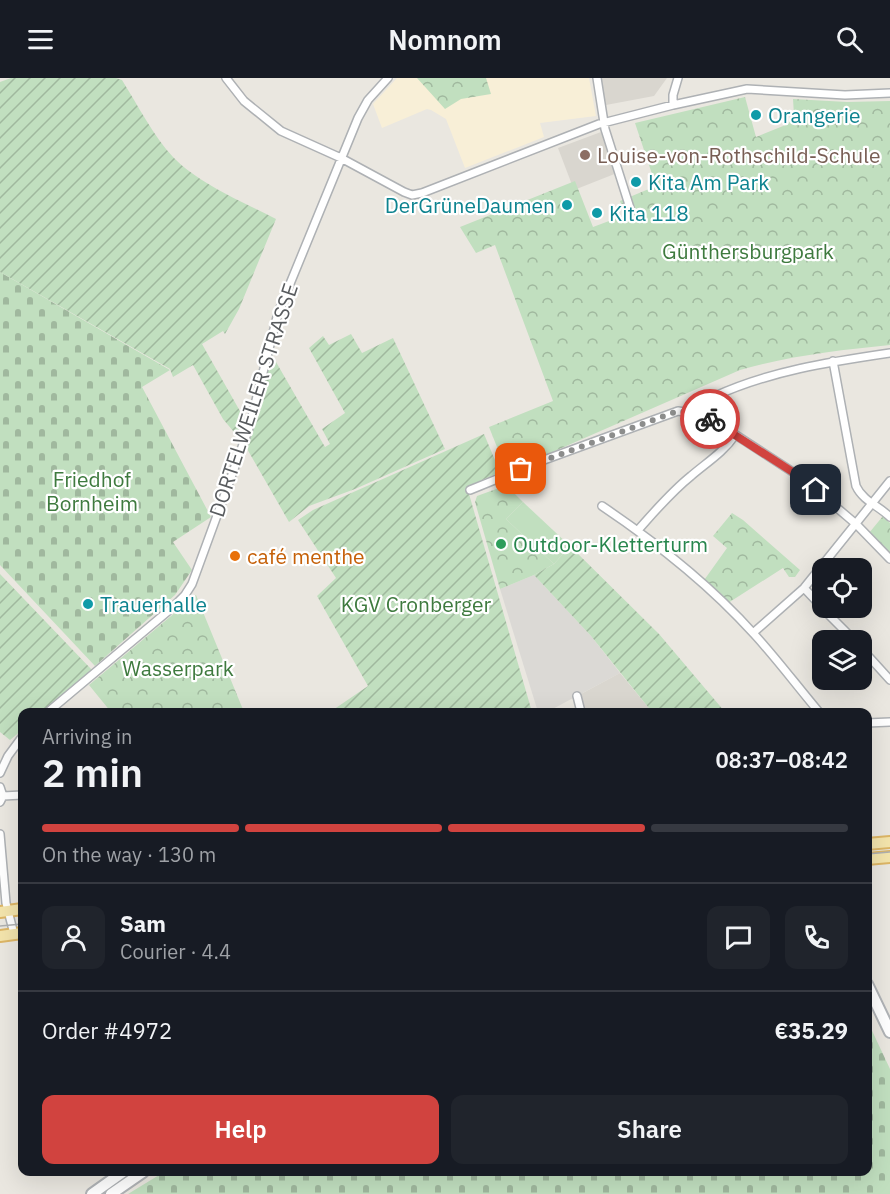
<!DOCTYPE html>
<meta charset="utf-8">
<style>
:root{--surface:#171b24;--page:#20242c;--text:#f1f3f6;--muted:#9ea1a6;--line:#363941;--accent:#d1433f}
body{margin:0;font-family:"IBM Plex Sans",sans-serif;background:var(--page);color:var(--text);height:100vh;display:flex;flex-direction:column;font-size:22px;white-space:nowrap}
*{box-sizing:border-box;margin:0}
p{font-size:20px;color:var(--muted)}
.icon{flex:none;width:33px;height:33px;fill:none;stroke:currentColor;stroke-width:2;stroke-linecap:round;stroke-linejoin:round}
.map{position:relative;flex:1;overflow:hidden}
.details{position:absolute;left:18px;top:630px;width:854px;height:468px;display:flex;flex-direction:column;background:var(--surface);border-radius:12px;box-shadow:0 6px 24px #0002}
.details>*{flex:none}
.controls{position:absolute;left:812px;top:480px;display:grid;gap:12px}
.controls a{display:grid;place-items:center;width:60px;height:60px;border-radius:12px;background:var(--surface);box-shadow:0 6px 24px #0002;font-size:30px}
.pin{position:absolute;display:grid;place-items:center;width:51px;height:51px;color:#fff;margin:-26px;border-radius:12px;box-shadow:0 3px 9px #0006}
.courier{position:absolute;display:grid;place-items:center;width:60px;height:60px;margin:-30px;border:4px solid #d1433f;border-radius:50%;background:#fff;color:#222;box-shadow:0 2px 8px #0007}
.head em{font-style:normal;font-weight:600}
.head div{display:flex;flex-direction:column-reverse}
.head{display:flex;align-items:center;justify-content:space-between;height:102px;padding:0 24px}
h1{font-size:39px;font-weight:600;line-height:45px}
.bar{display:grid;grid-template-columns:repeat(4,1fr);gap:9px 6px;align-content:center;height:72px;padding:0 24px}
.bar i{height:8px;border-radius:4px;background:var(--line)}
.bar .active{background:var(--accent)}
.bar p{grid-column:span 4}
.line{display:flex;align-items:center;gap:15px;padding:0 24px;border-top:2px solid var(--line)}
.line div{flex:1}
.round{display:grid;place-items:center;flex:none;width:63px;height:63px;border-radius:12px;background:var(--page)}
.action{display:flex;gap:12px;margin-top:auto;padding:12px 24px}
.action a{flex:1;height:69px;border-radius:12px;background:var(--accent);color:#fff;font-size:24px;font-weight:600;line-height:69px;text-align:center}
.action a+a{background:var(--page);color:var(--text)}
header{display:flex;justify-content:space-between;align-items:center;height:78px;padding:0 24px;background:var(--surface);font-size:27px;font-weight:600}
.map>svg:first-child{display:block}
.commercial{fill:#f8efd7}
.industrial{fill:#dbd9d5}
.education{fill:#d9d6cf}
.grass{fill:#c1dfbf}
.cemetery{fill:url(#cemetery-stones)}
.park{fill:url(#park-crowns)}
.garden{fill:url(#garden-furrows)}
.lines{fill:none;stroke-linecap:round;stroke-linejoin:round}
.street-casing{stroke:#aeb1b4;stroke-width:10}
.secondary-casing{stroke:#b0b3b6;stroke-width:14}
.primary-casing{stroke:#ddb666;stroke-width:14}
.street{stroke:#fff;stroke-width:7}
.secondary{stroke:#fff;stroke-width:10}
.primary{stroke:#f3e4ac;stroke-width:10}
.tram{stroke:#afb0b0;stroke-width:1.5}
.done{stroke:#8c8d8c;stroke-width:6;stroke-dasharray:0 10.8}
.route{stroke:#d1433f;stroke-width:8}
.culture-dot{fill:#0f9aa8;stroke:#fff;stroke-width:2}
.education-dot{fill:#8d6e63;stroke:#fff;stroke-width:2}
.leisure-dot{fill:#2e9e5b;stroke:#fff;stroke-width:2}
.food-dot{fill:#e8710a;stroke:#fff;stroke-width:2}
.labels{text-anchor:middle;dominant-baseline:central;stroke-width:4.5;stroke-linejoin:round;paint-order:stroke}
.culture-label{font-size:21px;fill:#0d838f;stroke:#fff;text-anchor:start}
.education-label{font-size:21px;fill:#785e54;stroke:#fff;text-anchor:start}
.park-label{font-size:21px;fill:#3e7a3e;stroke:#fff}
.street-label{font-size:21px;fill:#595c5f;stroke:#fff}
.leisure-label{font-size:21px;fill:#27864d;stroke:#fff;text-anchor:start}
.food-label{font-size:21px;fill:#c56008;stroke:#fff;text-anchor:start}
</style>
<header><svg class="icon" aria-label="menu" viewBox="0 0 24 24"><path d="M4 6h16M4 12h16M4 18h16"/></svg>Nomnom<svg class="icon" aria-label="search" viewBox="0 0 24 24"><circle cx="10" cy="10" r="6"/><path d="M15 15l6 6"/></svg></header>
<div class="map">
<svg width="890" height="1116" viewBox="0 0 890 1116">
<defs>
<pattern id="cemetery-stones" width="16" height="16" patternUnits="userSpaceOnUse" patternTransform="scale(1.5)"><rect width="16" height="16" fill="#c1dfbf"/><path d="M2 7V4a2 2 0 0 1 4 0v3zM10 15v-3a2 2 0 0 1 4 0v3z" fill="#a0b89e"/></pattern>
<pattern id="park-crowns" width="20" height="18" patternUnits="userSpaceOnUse" patternTransform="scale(1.5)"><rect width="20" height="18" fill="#c1dfbf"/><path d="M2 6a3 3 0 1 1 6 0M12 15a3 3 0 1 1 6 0" fill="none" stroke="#a0b89e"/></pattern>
<pattern id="garden-furrows" width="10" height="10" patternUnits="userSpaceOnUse" patternTransform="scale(1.5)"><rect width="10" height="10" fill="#c1dfbf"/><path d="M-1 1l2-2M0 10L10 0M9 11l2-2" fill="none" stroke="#a0b89e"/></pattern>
</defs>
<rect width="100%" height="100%" fill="#eae7e0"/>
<path class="commercial" d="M 397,0 L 589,0 L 596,38 L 540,45 L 544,59 L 465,90 L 446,41 L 431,32 L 427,31 L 382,50 L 373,26 Z"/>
<path class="industrial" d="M 534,497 L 591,558 L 620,595 L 547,634 L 538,634 L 500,511 Z"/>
<path class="education" d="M 601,0 L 667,0 L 654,18 L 606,27 Z
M 601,54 L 617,95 L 574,112 L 558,70 Z
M 620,595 L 652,634 L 584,634 L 581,616 Z"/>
<path class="grass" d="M 523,424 L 570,468 L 554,486 L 506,441 Z"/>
<path class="cemetery" d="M 0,194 L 170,292 L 142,309 L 211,439 L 173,464 L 192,492 L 175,517 L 95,588 L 0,487 Z
M 867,942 L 890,991 L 890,1116 L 128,1116 L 164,1094 L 867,1094 Z"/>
<path class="park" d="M 417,0 L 486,0 L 491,16 L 461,21 L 445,31 Z
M 745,19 L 756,59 L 788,46 L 794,37 L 793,21 L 847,24 L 890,23 L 890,267 C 839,272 789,278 740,292 L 507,394 L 489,349 L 553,323 L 495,167 L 476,175 L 460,149 L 575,103 L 593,149 L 625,137 L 620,123 L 656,108 L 635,45 Z
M 510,406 L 513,414 L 523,424 L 506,441 L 554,486 L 534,497 L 500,511 L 475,424 L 477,418 Z
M 732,435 L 743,442 L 800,492 L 795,499 L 789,499 L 783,490 L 725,527 L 702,505 L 727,470 L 713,458 Z
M 883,438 L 890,445 L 890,479 L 869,455 Z
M 196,517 L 244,634 L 111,634 L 89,607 Z"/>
<path class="garden" d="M 11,0 L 116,0 L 122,2 C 137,26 154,59 173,79 C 199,106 243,124 276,141 L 239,231 L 225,256 L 223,253 L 202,266 L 245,342 L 239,360 L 223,341 L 193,287 L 173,299 L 170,291 L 0,194 L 0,4 Z
M 351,256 L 362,275 L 393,260 L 445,371 L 355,411 L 309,428 L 289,444 L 246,369 L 260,326 L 272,277 L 325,369 L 330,366 L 322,351 L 345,335 L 309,270 L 323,258 L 329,267 Z
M 484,356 L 500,394 L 467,409 L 532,634 L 330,634 L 368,608 L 317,518 L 336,500 L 298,442 L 313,432 Z
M 570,468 L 659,556 L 725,634 L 652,634 L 591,558 L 534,497 L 554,486 Z
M 0,496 L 92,592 L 41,634 L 22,634 L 22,652 L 10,662 L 0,654 Z"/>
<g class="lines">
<g class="street-casing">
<path id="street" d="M 226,0 L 244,23 L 281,53 L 341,80 L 404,114 L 412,117 L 422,115 L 599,46 L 673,27 L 747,11 L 845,17 L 890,15
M 597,0 L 605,51 L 630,130
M 673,27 L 673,17 L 678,0
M 833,283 L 856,408 C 863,423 879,428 890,439
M 705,337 L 713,319 C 769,293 829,284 890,275
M 470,412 L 544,382 L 678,333 L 705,337 L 802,400 L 856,446 L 890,481
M 602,428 C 657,465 710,507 754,556 C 777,581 797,608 819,634
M 638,452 C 655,433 671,414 691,398 C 706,385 724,374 735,357
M 804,510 L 822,529
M 822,530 L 854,562
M 753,555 L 804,510 L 890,403
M 861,570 L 890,602
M 577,618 L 581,634
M 48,634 L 173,529 L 185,517 L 192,506 L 249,350 L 278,235 L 358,40 L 368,22 L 388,0
M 867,645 L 890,644
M 0,695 L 8,678 L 22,659
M 0,709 L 3,718 L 0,724
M 3,718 L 22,717
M 0,756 L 6,825 L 14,856"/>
</g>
<g class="secondary-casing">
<path id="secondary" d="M 867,906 L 890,954
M 92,1116 L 123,1094
M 111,1116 L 143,1094"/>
</g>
<g class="primary-casing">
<path id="primary" d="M 867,766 L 890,764
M 867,781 L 890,779
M 0,834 L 22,831
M 0,858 L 22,855"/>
</g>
<use href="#street" class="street"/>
<use href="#secondary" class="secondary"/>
<use href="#primary" class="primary"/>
<path class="tram" d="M 867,776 L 890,774
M 0,848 L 22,846"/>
</g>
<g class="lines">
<path class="done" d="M 521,391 L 678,333 L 705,337 L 710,341"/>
<path class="route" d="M 710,341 L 802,400 L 816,412"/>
</g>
<g class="culture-dot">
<circle cx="756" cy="37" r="6"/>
<circle cx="636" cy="104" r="6"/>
<circle cx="567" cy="127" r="6"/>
<circle cx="597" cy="135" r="6"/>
<circle cx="88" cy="526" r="6"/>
</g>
<circle class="education-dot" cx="585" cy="77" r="6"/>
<circle class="leisure-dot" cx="501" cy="466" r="6"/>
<circle class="food-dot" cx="235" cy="478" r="6"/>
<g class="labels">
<g class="culture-label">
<text x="768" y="37">Orangerie</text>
<text x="648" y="104">Kita Am Park</text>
<text x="555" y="127" text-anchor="end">DerGrüneDaumen</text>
<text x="609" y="135">Kita 118</text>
<text x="100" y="526">Trauerhalle</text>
</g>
<g class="education-label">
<text x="597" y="77">Louise-von-Rothschild-Schule</text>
</g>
<g class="park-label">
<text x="748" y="173">Günthersburgpark</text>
<text x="92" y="401">Friedhof<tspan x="92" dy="24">Bornheim</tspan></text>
<text x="416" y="526">KGV Cronberger</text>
<text x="178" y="590">Wasserpark</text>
</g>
<g class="street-label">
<text transform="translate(253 322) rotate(-72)">DORTELWEILER STRASSE</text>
</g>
<g class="leisure-label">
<text x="513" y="466">Outdoor-Kletterturm</text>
</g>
<g class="food-label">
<text x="247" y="478">café menthe</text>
</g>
</g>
</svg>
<div class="controls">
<a><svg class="icon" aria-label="locate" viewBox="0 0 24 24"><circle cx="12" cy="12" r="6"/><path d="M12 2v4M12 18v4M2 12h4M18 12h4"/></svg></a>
<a><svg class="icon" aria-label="layers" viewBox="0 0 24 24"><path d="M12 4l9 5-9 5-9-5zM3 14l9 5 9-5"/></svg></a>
</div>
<div class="pin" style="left:521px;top:391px;background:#ea580c"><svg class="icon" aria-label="bag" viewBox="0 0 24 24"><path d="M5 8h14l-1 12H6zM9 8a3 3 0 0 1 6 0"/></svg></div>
<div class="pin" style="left:816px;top:412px;background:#1f2937"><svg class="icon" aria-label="home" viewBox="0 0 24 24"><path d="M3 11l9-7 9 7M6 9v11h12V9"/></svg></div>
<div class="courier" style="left:710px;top:341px"><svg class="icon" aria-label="bike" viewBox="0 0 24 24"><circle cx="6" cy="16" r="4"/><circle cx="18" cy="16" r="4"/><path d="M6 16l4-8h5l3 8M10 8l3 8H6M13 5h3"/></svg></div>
<section class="details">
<div class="head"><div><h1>2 min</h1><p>Arriving in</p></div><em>08:37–08:42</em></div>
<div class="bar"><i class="active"></i><i class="active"></i><i class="active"></i><i></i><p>On the way · 130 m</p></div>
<div class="line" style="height:108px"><a class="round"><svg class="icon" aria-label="person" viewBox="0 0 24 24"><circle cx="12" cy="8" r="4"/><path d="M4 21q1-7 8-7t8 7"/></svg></a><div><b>Sam</b><p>Courier · 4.4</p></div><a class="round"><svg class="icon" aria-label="chat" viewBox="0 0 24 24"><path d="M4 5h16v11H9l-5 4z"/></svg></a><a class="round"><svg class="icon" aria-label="phone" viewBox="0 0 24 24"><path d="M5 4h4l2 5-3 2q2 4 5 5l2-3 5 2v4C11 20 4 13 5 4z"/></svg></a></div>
<div class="line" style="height:78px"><div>Order #4972</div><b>€35.29</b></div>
<div class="action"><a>Help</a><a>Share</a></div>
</section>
</div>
